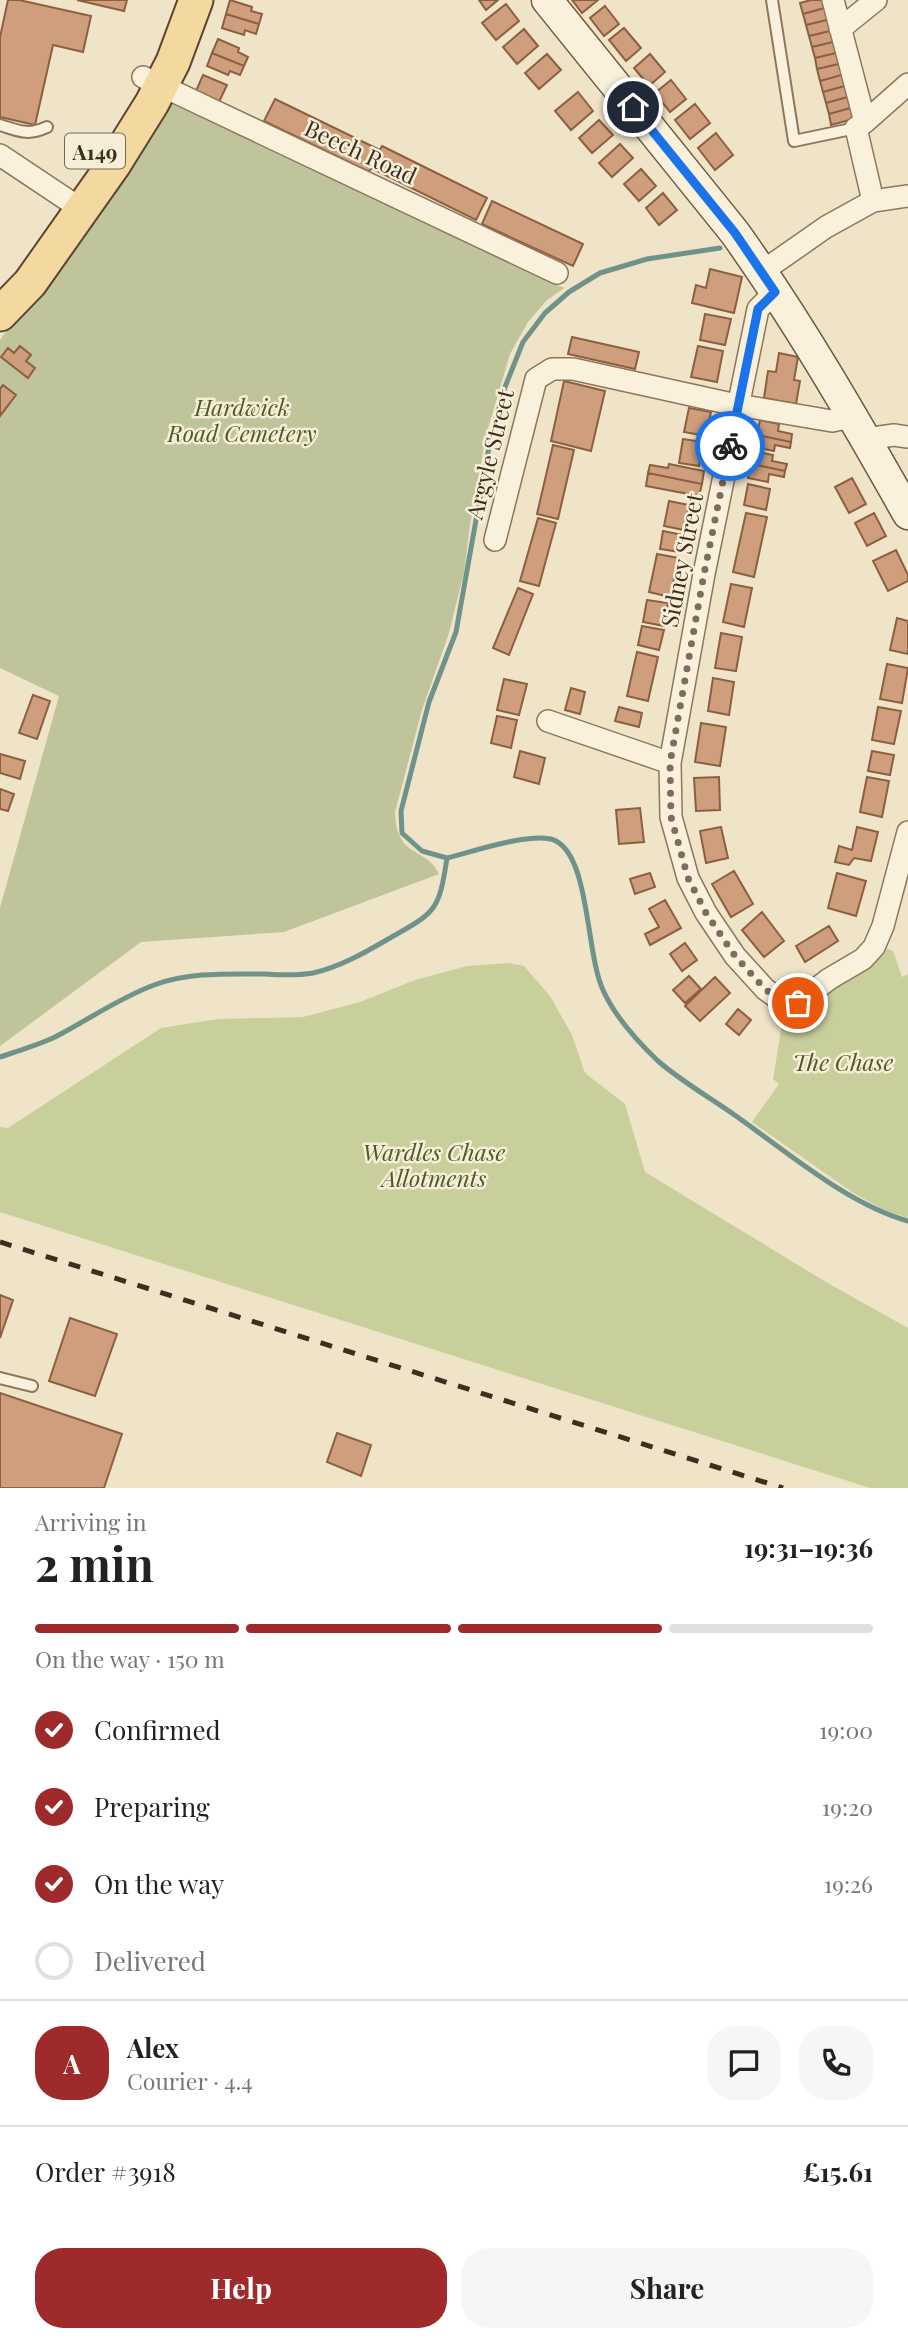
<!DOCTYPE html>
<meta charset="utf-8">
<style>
:root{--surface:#fff;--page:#f6f6f6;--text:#222;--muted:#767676;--line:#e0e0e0;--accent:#9e2a2b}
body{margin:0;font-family:"Playfair Display",serif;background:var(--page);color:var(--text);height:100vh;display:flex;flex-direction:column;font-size:26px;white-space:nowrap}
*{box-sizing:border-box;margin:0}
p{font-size:23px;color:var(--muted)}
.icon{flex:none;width:38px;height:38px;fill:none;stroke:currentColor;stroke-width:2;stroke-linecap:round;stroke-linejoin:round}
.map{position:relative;height:1488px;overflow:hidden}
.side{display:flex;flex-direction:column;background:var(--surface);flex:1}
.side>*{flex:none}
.pin{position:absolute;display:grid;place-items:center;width:60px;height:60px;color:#fff;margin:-30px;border:4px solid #fff;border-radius:50%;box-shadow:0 2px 7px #0007}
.courier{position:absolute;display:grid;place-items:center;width:70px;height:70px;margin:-35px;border:5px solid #1a73e8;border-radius:50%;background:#fff;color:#222;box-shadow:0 2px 9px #0007}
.head em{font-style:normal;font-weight:700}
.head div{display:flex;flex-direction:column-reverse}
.head{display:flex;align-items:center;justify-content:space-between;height:119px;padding:0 35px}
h1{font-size:46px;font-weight:700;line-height:52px}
.bar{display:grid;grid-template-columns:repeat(4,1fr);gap:10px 7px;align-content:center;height:84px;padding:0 35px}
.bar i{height:9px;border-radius:5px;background:var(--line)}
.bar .active{background:var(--accent)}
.bar p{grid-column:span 4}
.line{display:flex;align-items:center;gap:18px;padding:0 35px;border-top:2px solid var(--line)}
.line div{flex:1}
.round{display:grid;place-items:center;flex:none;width:74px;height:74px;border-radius:28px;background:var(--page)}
ol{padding:0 35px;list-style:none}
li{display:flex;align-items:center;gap:21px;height:77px}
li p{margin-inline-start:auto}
li .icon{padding:7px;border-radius:50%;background:var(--accent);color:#fff;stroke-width:4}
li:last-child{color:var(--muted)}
li i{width:38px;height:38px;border:4px solid var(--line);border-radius:50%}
.primary-button{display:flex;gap:14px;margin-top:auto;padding:14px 35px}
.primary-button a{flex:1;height:80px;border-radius:28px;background:var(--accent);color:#fff;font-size:28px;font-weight:700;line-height:80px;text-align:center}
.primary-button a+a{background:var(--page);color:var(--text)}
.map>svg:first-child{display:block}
.green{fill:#c9cf9b}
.cemetery{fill:#bfc49a}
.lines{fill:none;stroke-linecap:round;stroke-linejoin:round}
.stream{stroke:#6f938a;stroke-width:5}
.building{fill:#cf9f7d;stroke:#8d5f41;stroke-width:2}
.lane-casing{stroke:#8d765c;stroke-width:14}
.street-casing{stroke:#8d765c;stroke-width:24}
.secondary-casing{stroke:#6f573f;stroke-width:33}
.primary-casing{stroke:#5b4430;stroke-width:37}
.lane{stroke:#faf1dc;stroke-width:10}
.street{stroke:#faf1dc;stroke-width:21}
.secondary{stroke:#faf1dc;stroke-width:30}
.primary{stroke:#f3d9a0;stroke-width:33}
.rail{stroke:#3d2e20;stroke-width:5;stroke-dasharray:12 12;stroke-linecap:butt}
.done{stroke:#7c6e5b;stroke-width:7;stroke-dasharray:0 12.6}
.route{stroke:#1a73e8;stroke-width:9}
.labels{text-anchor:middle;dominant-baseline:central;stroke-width:5;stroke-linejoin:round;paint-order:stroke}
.shield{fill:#f7eed8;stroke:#756857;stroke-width:2}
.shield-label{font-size:21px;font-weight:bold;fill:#3d2e20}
.street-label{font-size:23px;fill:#3d2e20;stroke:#f7eed8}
.park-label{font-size:23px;font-style:italic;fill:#4d5a26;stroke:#f7eed8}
</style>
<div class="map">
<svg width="908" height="1488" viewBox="0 0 908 1488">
<rect width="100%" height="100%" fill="#f0e4c8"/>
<path class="green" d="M 881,946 L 893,951 L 902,977 L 908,974 L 908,1218 L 884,1210 L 852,1192 L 752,1122 L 779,1084 L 773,1079 L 782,1024 L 779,1012 L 788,1009 Z
M 509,963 L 524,966 L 550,996 L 572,1035 L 585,1073 L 625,1104 L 645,1172 L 826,1282 L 908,1328 L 908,1488 L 870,1488 L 0,1212 L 0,1127 L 8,1128 L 161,1028 L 218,1019 L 303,1017 L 360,1002 L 415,980 L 467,966 Z"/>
<path class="cemetery" d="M 172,104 L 564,288 L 547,300 L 528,322 L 510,354 L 486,435 L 470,525 L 464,572 L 449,633 L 422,710 L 395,812 C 396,859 426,846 439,874 L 284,932 L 141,942 L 0,1046 L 0,908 L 59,696 L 0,668 L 0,340 Z"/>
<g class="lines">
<path class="stream" d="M 447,858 L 422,851 L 402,833 L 401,811 L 429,702 L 456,632 L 491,436 L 505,387 L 523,342 L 545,313 L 569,292 L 600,273 L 647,259 L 720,248
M 0,1057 C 18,1051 38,1045 55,1037 C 88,1020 119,998 154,985 C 189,972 228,974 265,974 C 280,975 297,976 313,973 C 340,967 366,952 390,938 C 436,912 439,911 447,858 C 471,852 536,830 556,841 C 590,859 586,954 603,990 C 615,1017 637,1041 658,1061 C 682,1082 711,1098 736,1116 C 787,1152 849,1205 908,1221"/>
</g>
<path class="building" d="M 8,0 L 19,0 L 91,16 L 83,52 L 53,45 L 35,125 L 0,117 L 0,37 Z
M 77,0 L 127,0 L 124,11 Z
M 230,0 L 252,7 L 251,11 L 262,14 L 259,24 L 226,14 Z
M 479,0 L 498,0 L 486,10 Z
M 572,0 L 598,0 L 582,13 Z
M 811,0 L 827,0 L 828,7 L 803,14 L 800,3 Z
M 506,4 L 519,21 L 496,40 L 482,23 Z
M 605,6 L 619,24 L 604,36 L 590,18 Z
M 828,7 L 831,19 L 806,25 L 803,14 Z
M 226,14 L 259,24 L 256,34 L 245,30 L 244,35 L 222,28 Z
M 831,19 L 834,30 L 809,36 L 806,25 Z
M 624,28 L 641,48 L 626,61 L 609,40 Z
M 524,29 L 538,46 L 517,64 L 503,47 Z
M 834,30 L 837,41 L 812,47 L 809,36 Z
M 218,39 L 239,48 L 238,52 L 248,57 L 244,66 L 212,53 Z
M 837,41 L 840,52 L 815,58 L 812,47 Z
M 840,52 L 843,63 L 817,69 L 815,58 Z
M 212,53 L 244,66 L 240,75 L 230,71 L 228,75 L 207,66 Z
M 547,54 L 561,70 L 539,89 L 525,73 Z
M 650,54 L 665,72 L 649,86 L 634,68 Z
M 843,63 L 845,74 L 820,81 L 817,69 Z
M 845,74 L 848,85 L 823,92 L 820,81 Z
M 203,75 L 227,85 L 218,104 L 196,91 Z
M 671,80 L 686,99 L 670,112 L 655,93 Z
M 848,85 L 851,96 L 826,103 L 823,92 Z
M 578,92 L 593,111 L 571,130 L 555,111 Z
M 851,96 L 854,107 L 829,114 L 826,103 Z
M 275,99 L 380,150 L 369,172 L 264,121 Z
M 695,104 L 710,123 L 690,139 L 675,120 Z
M 854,107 L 857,118 L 831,125 L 829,114 Z
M 599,120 L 613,135 L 592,153 L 579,138 Z
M 716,133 L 733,155 L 715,170 L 698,148 Z
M 620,144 L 633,158 L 612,177 L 599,163 Z
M 382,146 L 487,198 L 476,220 L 371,168 Z
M 641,169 L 656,186 L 639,201 L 624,184 Z
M 663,193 L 677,210 L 659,225 L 646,208 Z
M 492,201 L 583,244 L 573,266 L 482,224 Z
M 710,269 L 742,277 L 734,313 L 692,303 L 696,285 L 706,288 Z
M 705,314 L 731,319 L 725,345 L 700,340 Z
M 572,337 L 639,352 L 635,369 L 568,354 Z
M 20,346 L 31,355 L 26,361 L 35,368 L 28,378 L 1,357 L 8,348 L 14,353 Z
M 698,346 L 723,351 L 717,382 L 691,377 Z
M 779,353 L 798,357 L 794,380 L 800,381 L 796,404 L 764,398 L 768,371 L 776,372 Z
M 564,381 L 605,391 L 591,451 L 551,441 Z
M 3,385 L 16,395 L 0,416 L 0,389 Z
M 689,408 L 711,412 L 706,436 L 684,432 Z
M 760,420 L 779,424 L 778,431 L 792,434 L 791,442 L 757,435 Z
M 757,435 L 791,442 L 790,448 L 775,445 L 774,451 L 755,447 L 753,445 Z
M 683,439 L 703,442 L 699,466 L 679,463 Z
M 553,445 L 574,450 L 558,519 L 537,514 Z
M 754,451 L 773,455 L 772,461 L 787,464 L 785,471 L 752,464 L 751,457 Z
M 669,464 L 704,471 L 702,484 L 648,473 L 650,465 L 668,468 Z
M 752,464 L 785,471 L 784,477 L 769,474 L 768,482 L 748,478 L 749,470 Z
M 648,473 L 702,484 L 699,496 L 646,486 Z
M 852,478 L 866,504 L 849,513 L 835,487 Z
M 748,484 L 770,489 L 766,510 L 744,505 Z
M 669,501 L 689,505 L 684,530 L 664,526 Z
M 746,513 L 767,517 L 754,577 L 733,572 Z
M 874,513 L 886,536 L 867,546 L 855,523 Z
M 538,518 L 556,523 L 539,586 L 520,581 Z
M 663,531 L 683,535 L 680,552 L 660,549 Z
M 896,550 L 908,575 L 908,581 L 888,591 L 873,561 Z
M 657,554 L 679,558 L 670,597 L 649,592 Z
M 731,584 L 752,588 L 744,627 L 723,622 Z
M 518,588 L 533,594 L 509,655 L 493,648 Z
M 647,600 L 668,603 L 664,626 L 643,622 Z
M 897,618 L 908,621 L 908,654 L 890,650 Z
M 642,626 L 664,630 L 659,650 L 638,645 Z
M 721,633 L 742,637 L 736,671 L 715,668 Z
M 637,652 L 658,657 L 648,701 L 627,696 Z
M 887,664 L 908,668 L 902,703 L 880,699 Z
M 713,678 L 734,682 L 729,715 L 708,711 Z
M 504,679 L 527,684 L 519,715 L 497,710 Z
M 571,688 L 585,692 L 580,714 L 565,710 Z
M 33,695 L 50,701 L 37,739 L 19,733 Z
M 619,707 L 642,713 L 639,727 L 615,721 Z
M 878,707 L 901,711 L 894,744 L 872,740 Z
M 497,716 L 517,720 L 511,748 L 491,743 Z
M 701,723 L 726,727 L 720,766 L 695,762 Z
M 520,751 L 545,758 L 539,784 L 514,777 Z
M 872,751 L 894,755 L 890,775 L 868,771 Z
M 0,754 L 25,761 L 20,779 L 0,773 Z
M 719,777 L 720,810 L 696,811 L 694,778 Z
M 867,777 L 889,781 L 882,817 L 860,812 Z
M 0,789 L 14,794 L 8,811 L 0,809 Z
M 640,808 L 644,842 L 619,844 L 616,810 Z
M 721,827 L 728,858 L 706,863 L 700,831 Z
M 857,827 L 878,832 L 871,861 L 854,858 L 849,865 L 835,862 L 839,846 L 852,850 Z
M 734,871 L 753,904 L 731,917 L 712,884 Z
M 650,873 L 655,887 L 635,894 L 630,879 Z
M 837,873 L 866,881 L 856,916 L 828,908 Z
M 665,900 L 681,928 L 650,945 L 645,934 L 659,927 L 649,909 Z
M 762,912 L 784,941 L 764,957 L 742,930 Z
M 829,926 L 838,941 L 805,962 L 796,946 Z
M 685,943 L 697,960 L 682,971 L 670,954 Z
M 689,976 L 701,989 L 685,1003 L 673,990 Z
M 715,977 L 730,993 L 700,1021 L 685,1006 Z
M 738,1009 L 751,1020 L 739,1035 L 726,1024 Z
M 0,1295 L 13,1300 L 0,1338 Z
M 70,1318 L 117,1334 L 95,1396 L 49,1381 Z
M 0,1393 L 122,1434 L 104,1488 L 0,1488 Z
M 337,1433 L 371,1445 L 361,1476 L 327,1462 Z"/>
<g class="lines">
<g class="lane-casing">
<path id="lane" d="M 772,0 L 794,141 L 856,128
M 0,125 C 19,131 28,136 47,127
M 0,1378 L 32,1386"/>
</g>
<g class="street-casing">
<path id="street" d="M 833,0 L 865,122 L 856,128 L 873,201
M 840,29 L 876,0
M 143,77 L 557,273
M 865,122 L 908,84
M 0,155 L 81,209
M 763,271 L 826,227 L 873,201 L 908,196
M 775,292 L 758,309 L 704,574 L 670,763 L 671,817 L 688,878 L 706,913 L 735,956 L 765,989 L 780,1000 L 798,1003 L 829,979 L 863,959 L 874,947 L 883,926 L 908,832
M 866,439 L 894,435 L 908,437
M 495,540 L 536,379 L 552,369 L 573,369 L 732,404 L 832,421 L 842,419 L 852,413
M 548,721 L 670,763"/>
</g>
<g class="secondary-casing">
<path id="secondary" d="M 547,0 L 735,233 C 799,323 854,418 908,514"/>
</g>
<g class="primary-casing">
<path id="primary" d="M 0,314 L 30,283 L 114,164 L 152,103 L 173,62 L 196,0"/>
</g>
<use href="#lane" class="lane"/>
<use href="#street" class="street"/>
<use href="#secondary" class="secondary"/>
<use href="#primary" class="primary"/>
<path class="rail" d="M 0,1242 L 783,1488"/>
</g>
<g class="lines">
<path class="done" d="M 730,446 L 704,574 L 670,763 L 671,817 L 688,878 L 706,913 L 735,956 L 765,989 L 780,1000 L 798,1003"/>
<path class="route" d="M 633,107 L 735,233 L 775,292 L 758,309 L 730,446"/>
</g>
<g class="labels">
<rect class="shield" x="65" y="133.5" width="60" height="35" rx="5"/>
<g class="shield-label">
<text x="95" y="151">A149</text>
</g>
<g class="street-label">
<text transform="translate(361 151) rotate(25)">Beech Road</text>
<text transform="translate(489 454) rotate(-76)">Argyle Street</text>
<text transform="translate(681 560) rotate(-79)">Sidney Street</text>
</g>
<g class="park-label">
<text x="242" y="406">Hardwick<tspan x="242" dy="26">Road Cemetery</tspan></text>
<text x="843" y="1061">The Chase</text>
<text x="434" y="1151">Wardles Chase<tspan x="434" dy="26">Allotments</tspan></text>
</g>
</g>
</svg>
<div class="pin" style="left:798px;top:1003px;background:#ea580c"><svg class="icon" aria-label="bag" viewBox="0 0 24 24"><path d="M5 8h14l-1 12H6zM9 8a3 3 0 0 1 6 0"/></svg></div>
<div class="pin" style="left:633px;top:107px;background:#1f2937"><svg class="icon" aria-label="home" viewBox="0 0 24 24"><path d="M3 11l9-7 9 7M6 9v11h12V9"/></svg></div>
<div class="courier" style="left:730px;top:446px"><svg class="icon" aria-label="bike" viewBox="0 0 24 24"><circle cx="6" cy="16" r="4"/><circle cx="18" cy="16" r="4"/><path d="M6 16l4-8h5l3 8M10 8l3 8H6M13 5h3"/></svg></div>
</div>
<section class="side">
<div class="head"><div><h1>2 min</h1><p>Arriving in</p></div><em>19:31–19:36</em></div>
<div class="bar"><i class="active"></i><i class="active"></i><i class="active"></i><i></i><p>On the way · 150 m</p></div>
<ol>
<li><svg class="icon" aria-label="check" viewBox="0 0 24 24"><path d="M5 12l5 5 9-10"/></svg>Confirmed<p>19:00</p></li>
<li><svg class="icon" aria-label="check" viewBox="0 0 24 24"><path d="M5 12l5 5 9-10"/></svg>Preparing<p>19:20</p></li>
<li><svg class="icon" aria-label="check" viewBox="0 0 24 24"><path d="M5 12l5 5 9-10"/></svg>On the way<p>19:26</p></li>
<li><i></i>Delivered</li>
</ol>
<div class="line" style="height:126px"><b class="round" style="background:var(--accent);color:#fff">A</b><div><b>Alex</b><p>Courier · 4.4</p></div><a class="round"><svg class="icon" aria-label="chat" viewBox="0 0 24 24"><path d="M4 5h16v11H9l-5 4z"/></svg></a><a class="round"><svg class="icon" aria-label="phone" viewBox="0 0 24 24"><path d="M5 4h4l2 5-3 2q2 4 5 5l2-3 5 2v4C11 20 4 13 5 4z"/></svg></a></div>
<div class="line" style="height:91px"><div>Order #3918</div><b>£15.61</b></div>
<div class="primary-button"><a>Help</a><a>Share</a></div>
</section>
